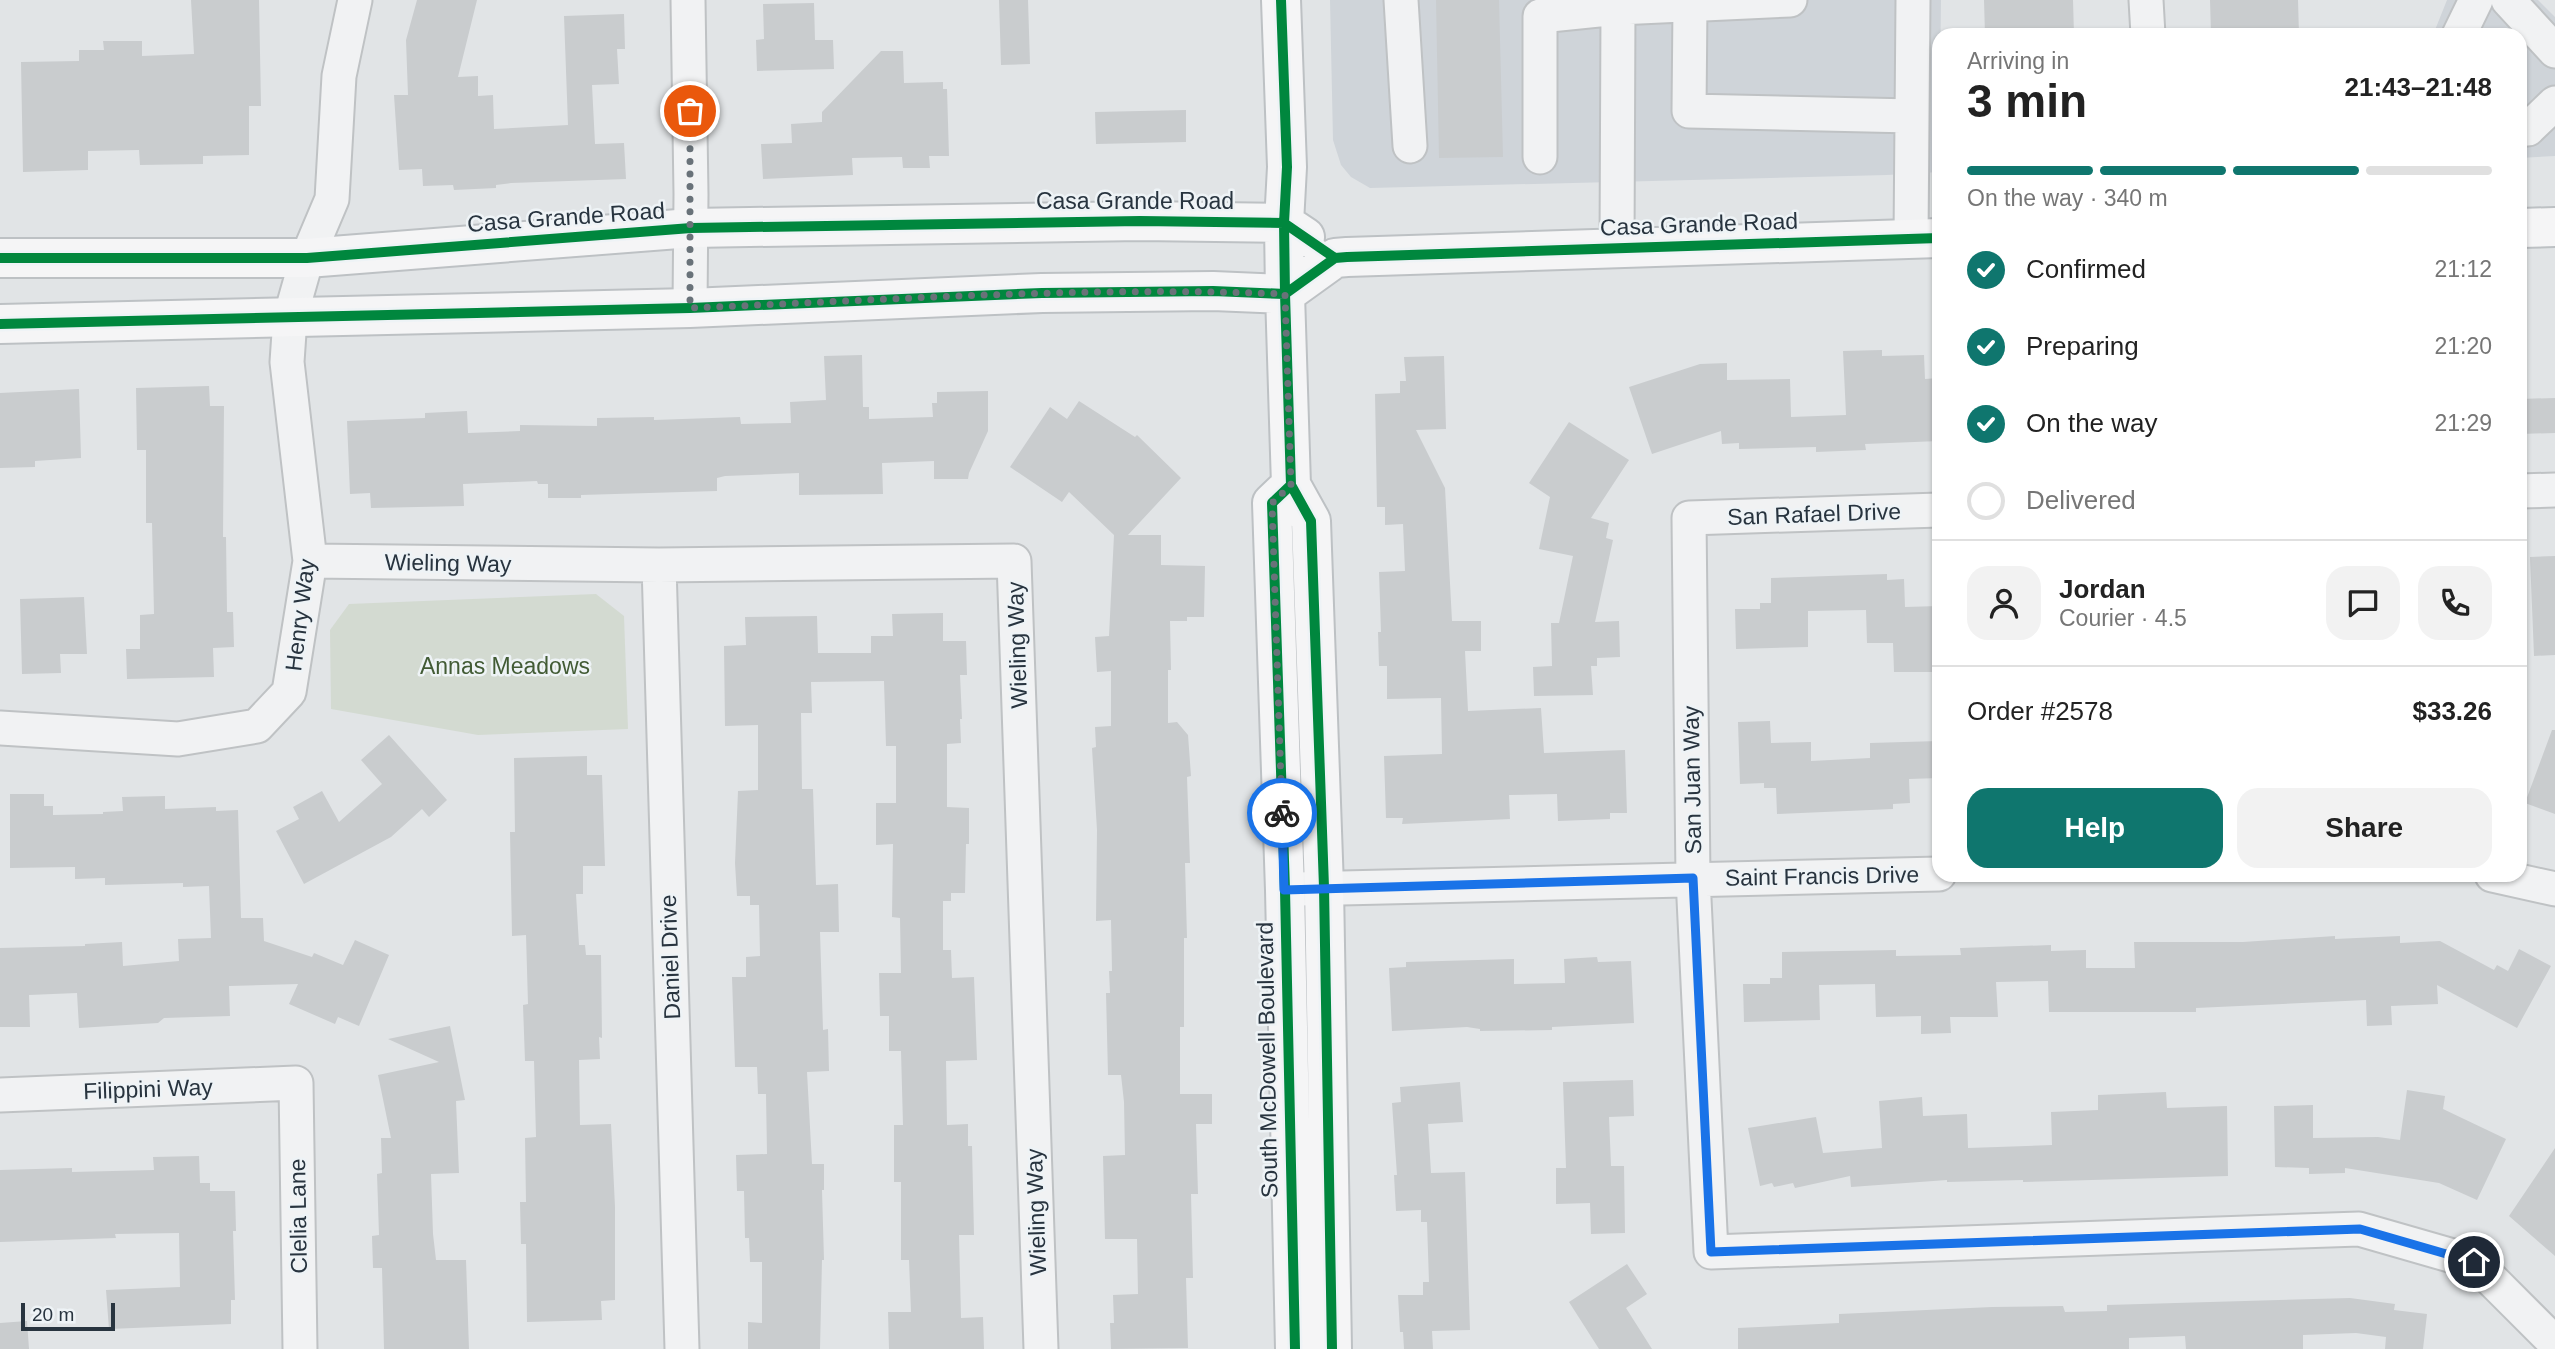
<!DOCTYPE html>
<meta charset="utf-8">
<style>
:root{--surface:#fff;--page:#f2f2f2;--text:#222;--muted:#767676;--line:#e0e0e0;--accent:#0f766e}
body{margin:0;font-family:Arial,sans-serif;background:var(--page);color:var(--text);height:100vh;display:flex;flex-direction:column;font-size:26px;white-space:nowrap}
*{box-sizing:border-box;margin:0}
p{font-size:23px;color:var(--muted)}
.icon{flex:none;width:38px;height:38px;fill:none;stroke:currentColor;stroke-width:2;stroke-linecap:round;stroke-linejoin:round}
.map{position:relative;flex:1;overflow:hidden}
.side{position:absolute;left:1932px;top:28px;width:595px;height:854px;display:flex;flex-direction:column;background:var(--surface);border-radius:21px;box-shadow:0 2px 5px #0004}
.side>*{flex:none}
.scale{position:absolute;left:21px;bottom:18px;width:94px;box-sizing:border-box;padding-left:7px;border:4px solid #28343f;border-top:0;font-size:19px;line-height:24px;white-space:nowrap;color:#28343f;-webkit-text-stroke:5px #eef3f6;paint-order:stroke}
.pin{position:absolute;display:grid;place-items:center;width:60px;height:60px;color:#fff;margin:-30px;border:4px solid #fff;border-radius:50%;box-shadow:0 2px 7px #0007}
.courier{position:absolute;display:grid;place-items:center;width:70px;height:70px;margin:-35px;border:5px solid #1a73e8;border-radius:50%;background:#fff;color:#222;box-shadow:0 2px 9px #0007}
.headline em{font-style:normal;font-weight:800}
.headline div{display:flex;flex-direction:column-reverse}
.headline{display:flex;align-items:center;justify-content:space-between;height:119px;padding:0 35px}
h1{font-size:46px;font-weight:800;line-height:52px}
.bar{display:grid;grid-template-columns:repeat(4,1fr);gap:10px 7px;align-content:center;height:84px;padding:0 35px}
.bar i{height:9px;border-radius:5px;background:var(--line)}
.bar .selected{background:var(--accent)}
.bar p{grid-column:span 4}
.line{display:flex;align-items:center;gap:18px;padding:0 35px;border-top:2px solid var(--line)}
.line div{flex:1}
.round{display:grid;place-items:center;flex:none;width:74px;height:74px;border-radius:21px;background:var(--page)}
ol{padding:0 35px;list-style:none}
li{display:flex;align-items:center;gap:21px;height:77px}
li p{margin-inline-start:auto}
li .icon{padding:7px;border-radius:50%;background:var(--accent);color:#fff;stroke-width:4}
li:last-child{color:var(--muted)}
li i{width:38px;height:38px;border:4px solid var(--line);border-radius:50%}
.primary-button{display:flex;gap:14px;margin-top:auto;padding:14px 35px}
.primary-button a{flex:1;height:80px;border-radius:21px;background:var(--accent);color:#fff;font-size:28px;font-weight:800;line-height:80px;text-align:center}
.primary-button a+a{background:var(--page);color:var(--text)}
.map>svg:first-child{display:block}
.built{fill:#cfd4d9}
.green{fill:#d3dad1}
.building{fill:#c9ccce}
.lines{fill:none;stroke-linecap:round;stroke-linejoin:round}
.minor-casing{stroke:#bfc2c4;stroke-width:37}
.major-casing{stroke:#bdc1c4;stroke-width:42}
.minor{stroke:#f1f2f3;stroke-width:33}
.major{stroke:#f5f5f6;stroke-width:38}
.cycleway-casing{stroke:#eef3f6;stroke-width:15}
.cycleway{stroke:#00873e;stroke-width:10}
.done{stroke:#697279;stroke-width:7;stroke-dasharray:0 12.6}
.route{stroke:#1a73e8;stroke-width:9}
.labels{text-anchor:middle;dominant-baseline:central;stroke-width:5;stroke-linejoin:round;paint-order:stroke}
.street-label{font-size:23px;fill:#28343f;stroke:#eef3f6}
.park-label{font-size:23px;fill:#425b35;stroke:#eef3f6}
</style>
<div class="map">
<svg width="2555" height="1349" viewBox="0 0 2555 1349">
<rect width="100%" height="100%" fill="#e1e4e6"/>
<path class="built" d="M 1330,0 L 1941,0 L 1939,172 L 1887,175 L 1370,188 L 1351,177 L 1341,165 L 1333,140 Z
M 2447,0 L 2538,0 L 2555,17 L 2555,156 L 2520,158 L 2520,35 L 2433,35 Z"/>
<path class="green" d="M 596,594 L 624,616 L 628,729 L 478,735 L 331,709 L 330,630 L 349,604 Z"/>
<path class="building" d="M 191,0 L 259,0 L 261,106 L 249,106 L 249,155 L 203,156 L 203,164 L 140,165 L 139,150 L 88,151 L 88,170 L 23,172 L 21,62 L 79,61 L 79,50 L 104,50 L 103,41 L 142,41 L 142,56 L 194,54 Z
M 417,0 L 477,0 L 458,77 L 478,76 L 478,96 L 493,95 L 494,129 L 568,125 L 564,16 L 624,14 L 625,49 L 617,49 L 619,84 L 592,85 L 595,144 L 624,143 L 626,179 L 511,183 L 496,185 L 496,188 L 454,190 L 453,185 L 423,186 L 422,169 L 399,170 L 394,95 L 408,95 L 406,40 Z
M 999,0 L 1028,0 L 1030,64 L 1001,65 Z
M 1436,0 L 1499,0 L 1503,157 L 1439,158 Z
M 1984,0 L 2073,0 L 2074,35 L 1985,35 Z
M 2210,0 L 2298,0 L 2299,35 L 2211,34 Z
M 814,3 L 815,40 L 833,40 L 834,69 L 757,71 L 756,40 L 764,39 L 763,4 Z
M 881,51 L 903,51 L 904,83 L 943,82 L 943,89 L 947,89 L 949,156 L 929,156 L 930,168 L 903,168 L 902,157 L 852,158 L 853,175 L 763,179 L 761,144 L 792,143 L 791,124 L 822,122 L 822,112 Z
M 1186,110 L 1186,142 L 1096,144 L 1095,112 Z
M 1882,350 L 1882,356 L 1924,355 L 1925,379 L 1939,378 L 1939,441 L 1865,444 L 1866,450 L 1816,452 L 1816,447 L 1739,449 L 1739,443 L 1722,444 L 1721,431 L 1652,454 L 1629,387 L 1700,364 L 1727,363 L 1727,380 L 1790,379 L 1791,417 L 1846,415 L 1843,351 Z
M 862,355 L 863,407 L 869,407 L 869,419 L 933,417 L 932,403 L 937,403 L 937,392 L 988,391 L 988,431 L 969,473 L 968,479 L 934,479 L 934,461 L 882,463 L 883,494 L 799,495 L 799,473 L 725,476 L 717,478 L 717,491 L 581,495 L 581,498 L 548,498 L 548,484 L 538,484 L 537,481 L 463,484 L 464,506 L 371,508 L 370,493 L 350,494 L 347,421 L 425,418 L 425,413 L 467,411 L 468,433 L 520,431 L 520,425 L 597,426 L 597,418 L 654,417 L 654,420 L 740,417 L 741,424 L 791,423 L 790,402 L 826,400 L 824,356 Z
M 1444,356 L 1446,429 L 1416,430 L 1445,488 L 1452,621 L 1481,621 L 1481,651 L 1465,651 L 1468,711 L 1541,708 L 1544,753 L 1625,750 L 1627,813 L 1610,813 L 1610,819 L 1558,821 L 1557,794 L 1509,795 L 1510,819 L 1402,824 L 1403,818 L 1386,818 L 1384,756 L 1442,754 L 1441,698 L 1387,699 L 1387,666 L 1379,666 L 1378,632 L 1381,632 L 1379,572 L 1405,571 L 1403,524 L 1385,525 L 1385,507 L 1377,507 L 1375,394 L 1400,393 L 1400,381 L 1406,381 L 1404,357 Z
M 209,386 L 210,406 L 224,406 L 223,537 L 226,537 L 227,612 L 233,612 L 234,647 L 213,648 L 214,677 L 127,679 L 126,649 L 140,649 L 140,615 L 154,614 L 152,523 L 146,523 L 146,450 L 137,450 L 136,388 Z
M 79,389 L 81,458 L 35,461 L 35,467 L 0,468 L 0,393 Z
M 2555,398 L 2555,433 L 2520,434 L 2520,399 Z
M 1079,401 L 1135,437 L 1137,435 L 1181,478 L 1128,535 L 1161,535 L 1161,565 L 1205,566 L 1204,617 L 1187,617 L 1187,621 L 1170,621 L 1171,670 L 1168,670 L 1168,723 L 1177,722 L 1188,735 L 1191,776 L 1187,777 L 1190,863 L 1185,863 L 1187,938 L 1184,938 L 1184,1027 L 1180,1027 L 1180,1094 L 1212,1094 L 1212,1124 L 1196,1124 L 1198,1194 L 1191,1194 L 1193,1278 L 1186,1278 L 1188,1348 L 1111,1349 L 1110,1323 L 1114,1323 L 1113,1295 L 1138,1294 L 1137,1239 L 1105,1239 L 1103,1156 L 1125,1155 L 1124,1102 L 1121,1075 L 1108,1075 L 1106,993 L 1110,993 L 1109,971 L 1112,971 L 1111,920 L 1096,921 L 1097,830 L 1092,748 L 1096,747 L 1095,727 L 1111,726 L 1111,671 L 1097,672 L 1095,637 L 1109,636 L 1114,535 L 1069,492 L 1062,502 L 1010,467 L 1050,407 L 1067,419 Z
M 1569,422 L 1629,460 L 1591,518 L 1609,523 L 1606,538 L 1613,540 L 1595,622 L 1619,621 L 1620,657 L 1597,658 L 1597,666 L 1591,666 L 1593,695 L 1534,696 L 1533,667 L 1552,666 L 1551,623 L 1559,623 L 1573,556 L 1539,549 L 1550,497 L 1529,483 Z
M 2555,556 L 2555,655 L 2534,656 L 2530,557 Z
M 1887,574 L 1887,580 L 1904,579 L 1905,607 L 1939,606 L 1939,672 L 1894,672 L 1893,643 L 1867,643 L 1866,610 L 1808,611 L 1808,647 L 1736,649 L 1735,609 L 1760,609 L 1760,603 L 1771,603 L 1771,578 Z
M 84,597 L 87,654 L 60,654 L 61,673 L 22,674 L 20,599 Z
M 943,613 L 943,641 L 966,641 L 967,675 L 960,675 L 962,719 L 960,719 L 961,743 L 947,744 L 947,807 L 969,808 L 969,844 L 966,844 L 965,893 L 951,893 L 951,901 L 943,901 L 943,950 L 951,950 L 952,978 L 974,977 L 977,1060 L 946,1061 L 947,1125 L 968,1124 L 968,1146 L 972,1146 L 974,1235 L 959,1235 L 961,1318 L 983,1317 L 984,1349 L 889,1349 L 888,1312 L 911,1312 L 909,1260 L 901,1260 L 901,1182 L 894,1182 L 894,1125 L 903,1125 L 901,1051 L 889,1051 L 889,1016 L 880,1016 L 879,973 L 901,973 L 900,918 L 892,917 L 893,844 L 876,845 L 876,803 L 896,803 L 896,746 L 886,746 L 884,681 L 811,682 L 812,713 L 801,713 L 802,789 L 813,789 L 816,885 L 838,884 L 839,932 L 820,932 L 823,1030 L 828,1029 L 829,1071 L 807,1072 L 812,1164 L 824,1164 L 824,1190 L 822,1190 L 824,1260 L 822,1260 L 820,1349 L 748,1349 L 748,1322 L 762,1323 L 762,1262 L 750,1262 L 749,1238 L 745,1238 L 744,1191 L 737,1191 L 736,1155 L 767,1154 L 766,1094 L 758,1094 L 757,1067 L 735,1067 L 732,977 L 746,977 L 746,957 L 760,956 L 759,905 L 750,905 L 750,896 L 737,896 L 735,863 L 738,791 L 758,790 L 758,725 L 725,726 L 724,646 L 746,645 L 745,617 L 817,616 L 818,653 L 871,653 L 871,636 L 893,636 L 892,614 Z
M 1770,721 L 1771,743 L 1811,742 L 1811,761 L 1870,758 L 1870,743 L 1939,741 L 1939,778 L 1909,779 L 1910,803 L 1893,804 L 1893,809 L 1777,814 L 1776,788 L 1764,788 L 1764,783 L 1740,784 L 1738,722 Z
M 2552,730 L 2555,730 L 2555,814 L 2525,803 Z
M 389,735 L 447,800 L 429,817 L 422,809 L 391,837 L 304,884 L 276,831 L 299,819 L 293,807 L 322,791 L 339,822 L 382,784 L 361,760 Z
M 587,756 L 587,775 L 602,775 L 605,866 L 583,866 L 583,894 L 576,894 L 579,945 L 585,945 L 586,955 L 601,955 L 602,1038 L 599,1037 L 600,1059 L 579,1060 L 580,1125 L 611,1124 L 615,1207 L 615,1300 L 601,1301 L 602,1320 L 527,1322 L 526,1244 L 521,1244 L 520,1202 L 526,1202 L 525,1138 L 536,1137 L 534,1061 L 525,1061 L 523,1005 L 528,1004 L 526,935 L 512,936 L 510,832 L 515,832 L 514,758 Z
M 10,794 L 44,794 L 44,806 L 53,806 L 53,815 L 103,814 L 103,812 L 123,811 L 122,797 L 165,796 L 165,809 L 216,807 L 216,811 L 238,810 L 241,918 L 263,918 L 264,941 L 312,957 L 314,953 L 343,965 L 355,940 L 389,955 L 359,1026 L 338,1017 L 335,1024 L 289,1004 L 298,984 L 229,986 L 230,1016 L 164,1018 L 158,1023 L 79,1028 L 77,993 L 29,995 L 30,1027 L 0,1027 L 0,948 L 85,946 L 85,944 L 122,942 L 123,966 L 179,961 L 178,939 L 211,938 L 209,886 L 183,887 L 183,883 L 105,885 L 105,878 L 75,879 L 75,867 L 10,868 Z
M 2335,936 L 2335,939 L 2400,936 L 2400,943 L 2440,941 L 2494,970 L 2497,965 L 2508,971 L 2519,949 L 2551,966 L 2517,1028 L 2437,985 L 2438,1004 L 2391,1006 L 2392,1025 L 2367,1026 L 2366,1000 L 2196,1008 L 2196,1012 L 2049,1012 L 2048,981 L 1996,982 L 1998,1017 L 1950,1017 L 1951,1033 L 1921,1034 L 1921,1016 L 1876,1017 L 1875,984 L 1819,985 L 1820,1020 L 1744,1022 L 1743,984 L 1770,984 L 1770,978 L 1782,978 L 1782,952 L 1896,950 L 1896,956 L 1961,955 L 1960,948 L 2051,945 L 2051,951 L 2086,950 L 2086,968 L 2135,968 L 2134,942 L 2243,942 Z
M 1597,957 L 1598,962 L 1631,961 L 1634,1023 L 1552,1027 L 1552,1030 L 1480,1031 L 1480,1029 L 1467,1027 L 1392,1031 L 1389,968 L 1406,967 L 1406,962 L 1514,959 L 1514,984 L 1565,983 L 1564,959 Z
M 450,1026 L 465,1100 L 456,1101 L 459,1173 L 431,1174 L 433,1234 L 436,1260 L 466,1260 L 469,1349 L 384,1349 L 382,1268 L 373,1268 L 372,1236 L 379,1235 L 377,1174 L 382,1173 L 381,1138 L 391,1138 L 378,1075 L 439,1062 L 388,1039 Z
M 1633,1080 L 1634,1116 L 1609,1117 L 1611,1166 L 1624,1166 L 1625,1233 L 1591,1234 L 1590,1203 L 1556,1204 L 1556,1168 L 1566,1168 L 1563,1082 Z
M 1460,1082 L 1463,1122 L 1428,1124 L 1431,1173 L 1465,1172 L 1470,1330 L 1432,1331 L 1433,1349 L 1404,1349 L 1403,1332 L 1400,1332 L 1398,1295 L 1423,1295 L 1423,1282 L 1429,1282 L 1427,1222 L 1421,1222 L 1421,1210 L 1396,1211 L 1394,1175 L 1397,1175 L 1392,1103 L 1401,1102 L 1400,1087 Z
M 2407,1090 L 2445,1096 L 2443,1109 L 2506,1139 L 2477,1200 L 2439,1183 L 2345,1168 L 2345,1173 L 2309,1174 L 2309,1168 L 2275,1167 L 2274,1106 L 2313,1105 L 2313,1138 L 2378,1137 L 2400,1140 Z
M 2166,1092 L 2167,1108 L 2227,1106 L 2228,1176 L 2023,1182 L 2023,1180 L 1947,1182 L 1947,1180 L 1851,1187 L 1850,1176 L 1795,1188 L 1793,1183 L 1774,1187 L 1772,1183 L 1760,1186 L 1748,1128 L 1816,1117 L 1823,1153 L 1882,1148 L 1879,1101 L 1922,1097 L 1923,1116 L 1967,1114 L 1968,1148 L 2052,1145 L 2051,1112 L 2098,1110 L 2098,1095 Z
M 2555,1148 L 2555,1256 L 2509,1216 Z
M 199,1156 L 200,1183 L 210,1183 L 210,1191 L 235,1191 L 236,1231 L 233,1231 L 235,1300 L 231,1300 L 231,1324 L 109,1329 L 106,1290 L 180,1287 L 179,1233 L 115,1234 L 116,1238 L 0,1242 L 0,1170 L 72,1168 L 72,1172 L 154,1170 L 153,1157 Z
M 1627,1264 L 1647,1294 L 1626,1308 L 1652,1349 L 1599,1349 L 1569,1302 Z
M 2350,1298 L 2395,1304 L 2394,1310 L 2427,1314 L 2423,1349 L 2385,1349 L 2386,1337 L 2356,1333 L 2303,1335 L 2303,1349 L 2186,1349 L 2185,1336 L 2129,1338 L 2129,1349 L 1738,1349 L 1738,1328 L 1839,1323 L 1839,1314 L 1992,1307 L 2063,1306 L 2065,1312 L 2107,1311 L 2107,1305 Z
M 27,1321 L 29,1349 L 0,1349 L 0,1323 Z"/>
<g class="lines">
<g class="minor-casing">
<path id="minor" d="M 688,0 L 691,194 L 690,308
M 1401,0 L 1410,146
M 2146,0 L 2148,35
M 2508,0 L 2555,51
M 1690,5 L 1689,111 L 1912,116
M 2459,35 L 2476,0
M 2520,130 L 2528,129 L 2555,103
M 1540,157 L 1540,16 L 1618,8 L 1618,0
M 1911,239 L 1913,0
M 1617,248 L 1618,8 L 1790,0
M 2520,491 L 2555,490
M 1939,510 L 1689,518 L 1693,878 L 1711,1252 L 2359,1229 L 2474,1262 L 2555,1343
M 310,561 L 659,565 L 1014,561 L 1041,1349
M 659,565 L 682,1349
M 0,728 L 178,739 L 257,726 L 289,692 L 310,561 L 287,362 L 290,318 L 307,258 L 332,199 L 339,76 L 355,0
M 2492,875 L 2555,889
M 1298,889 L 1939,874
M 0,1095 L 296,1083 L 300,1349"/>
</g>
<g class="major-casing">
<path id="major" d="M 1281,0 L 1287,167 L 1284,223 L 1285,294 L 1291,485 L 1311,521 L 1324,887 L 1332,1349
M 2520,228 L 2555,227
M 0,258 L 307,258 L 691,228 L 1140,221 L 1284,223 L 1305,237
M 0,324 L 690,308 L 1042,293 L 1213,291 L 1285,294 L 1335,258 L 1347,257 L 1939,238
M 1291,485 L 1272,503 L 1285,890 L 1295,1349"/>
</g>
<use href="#minor" class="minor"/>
<use href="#major" class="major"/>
<g class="cycleway-casing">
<path id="cycleway" d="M 1281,0 L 1287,167 L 1284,223 L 1285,294 L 1291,485 L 1311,521 L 1324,887 L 1332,1349
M 0,258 L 307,258 L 691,228 L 1140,221 L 1284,223 L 1335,258
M 0,324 L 690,308 L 1042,293 L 1213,291 L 1285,294 L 1335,258 L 1347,257 L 1939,238
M 1291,485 L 1272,503 L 1285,890 L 1295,1349"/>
</g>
<use href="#cycleway" class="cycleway"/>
</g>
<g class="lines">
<path class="done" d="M 690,111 L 690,308 C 888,300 1086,286 1285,294 L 1291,485 L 1272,503 L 1282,813"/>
<path class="route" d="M 1282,813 L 1284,890 L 1693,878 L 1711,1252 L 2360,1229 L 2474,1262"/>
</g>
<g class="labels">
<g class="street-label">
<text x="1135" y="201">Casa Grande Road</text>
<text transform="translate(566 217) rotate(-4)">Casa Grande Road</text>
<text transform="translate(1699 224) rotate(-2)">Casa Grande Road</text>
<text transform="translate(1814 514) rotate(-2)">San Rafael Drive</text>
<text transform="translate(448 563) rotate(1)">Wieling Way</text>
<text transform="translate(300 615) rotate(-83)">Henry Way</text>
<text transform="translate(1017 645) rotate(-92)">Wieling Way</text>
<text transform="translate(1692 780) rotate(-91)">San Juan Way</text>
<text transform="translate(1822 876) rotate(-1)">Saint Francis Drive</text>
<text transform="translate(670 957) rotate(-92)">Daniel Drive</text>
<text transform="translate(1267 1060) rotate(-91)">South McDowell Boulevard</text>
<text transform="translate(148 1089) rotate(-2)">Filippini Way</text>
<text transform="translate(1036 1212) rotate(-92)">Wieling Way</text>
<text transform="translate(298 1216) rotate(-91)">Clelia Lane</text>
</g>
<g class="park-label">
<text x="505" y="666">Annas Meadows</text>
</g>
</g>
</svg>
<div class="scale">20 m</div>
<div class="pin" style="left:690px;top:111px;background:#ea580c"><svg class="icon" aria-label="bag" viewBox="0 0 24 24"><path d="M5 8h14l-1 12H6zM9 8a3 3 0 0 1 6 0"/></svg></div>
<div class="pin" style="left:2474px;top:1262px;background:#1f2937"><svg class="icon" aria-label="home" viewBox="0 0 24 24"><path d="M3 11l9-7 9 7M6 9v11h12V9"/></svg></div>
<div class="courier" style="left:1282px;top:813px"><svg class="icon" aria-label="bike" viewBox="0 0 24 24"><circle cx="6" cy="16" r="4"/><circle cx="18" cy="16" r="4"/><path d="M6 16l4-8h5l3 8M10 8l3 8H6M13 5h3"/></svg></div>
<section class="side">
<div class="headline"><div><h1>3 min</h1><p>Arriving in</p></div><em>21:43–21:48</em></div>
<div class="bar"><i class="selected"></i><i class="selected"></i><i class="selected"></i><i></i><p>On the way · 340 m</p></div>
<ol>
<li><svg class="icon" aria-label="check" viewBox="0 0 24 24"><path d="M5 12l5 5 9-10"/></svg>Confirmed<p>21:12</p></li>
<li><svg class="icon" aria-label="check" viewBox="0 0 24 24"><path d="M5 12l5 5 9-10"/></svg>Preparing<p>21:20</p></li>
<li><svg class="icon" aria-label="check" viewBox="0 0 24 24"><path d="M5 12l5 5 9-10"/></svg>On the way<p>21:29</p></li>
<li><i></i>Delivered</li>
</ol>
<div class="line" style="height:126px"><a class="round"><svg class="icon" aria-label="person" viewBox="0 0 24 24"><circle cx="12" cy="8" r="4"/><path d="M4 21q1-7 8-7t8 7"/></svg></a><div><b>Jordan</b><p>Courier · 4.5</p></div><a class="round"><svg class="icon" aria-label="chat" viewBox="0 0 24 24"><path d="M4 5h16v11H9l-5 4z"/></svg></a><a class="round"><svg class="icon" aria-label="phone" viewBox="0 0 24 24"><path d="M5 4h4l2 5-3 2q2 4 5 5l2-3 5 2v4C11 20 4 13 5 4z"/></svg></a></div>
<div class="line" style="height:91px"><div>Order #2578</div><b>$33.26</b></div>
<div class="primary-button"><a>Help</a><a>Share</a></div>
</section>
</div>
